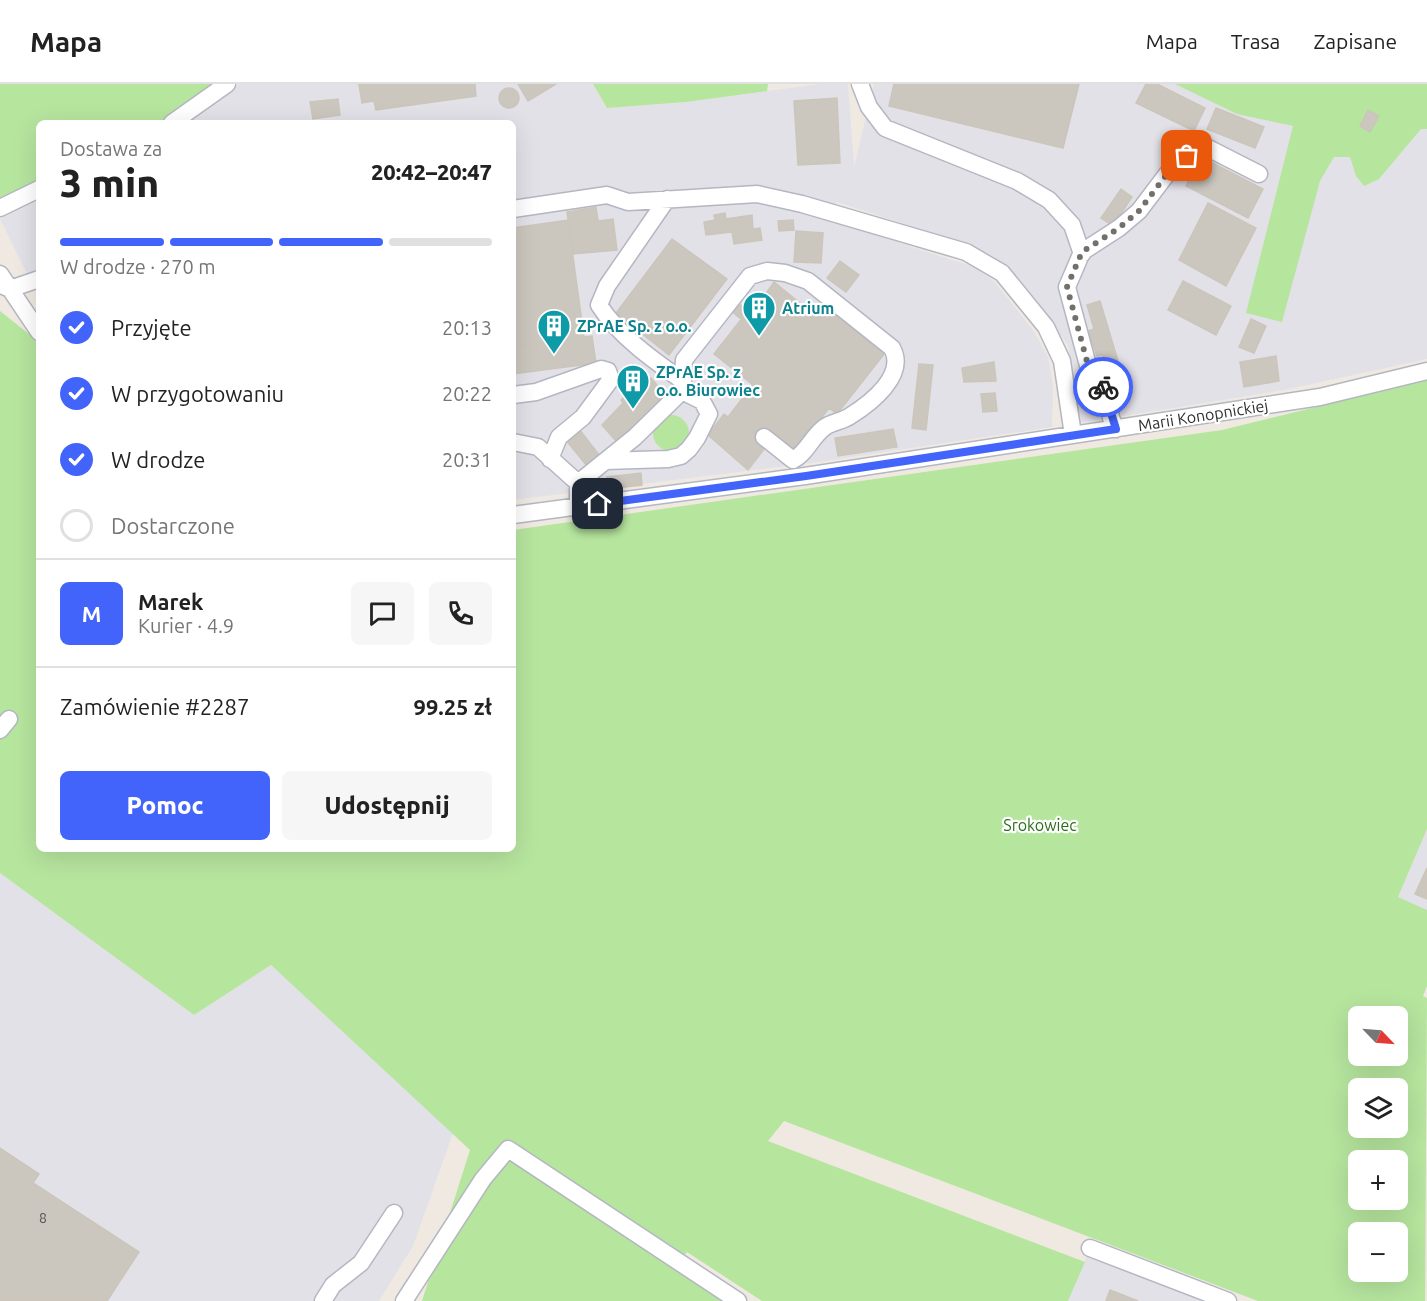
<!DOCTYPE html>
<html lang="pl">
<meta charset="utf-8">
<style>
:root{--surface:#fff;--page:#f6f6f6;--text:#222;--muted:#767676;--line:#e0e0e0;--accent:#4264fb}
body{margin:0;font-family:Ubuntu,sans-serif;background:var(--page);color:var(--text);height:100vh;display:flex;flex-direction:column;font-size:22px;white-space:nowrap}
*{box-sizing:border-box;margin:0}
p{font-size:20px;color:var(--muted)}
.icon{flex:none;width:33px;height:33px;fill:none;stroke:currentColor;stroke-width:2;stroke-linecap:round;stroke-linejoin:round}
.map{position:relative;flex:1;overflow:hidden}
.sheet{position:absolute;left:36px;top:36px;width:480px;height:732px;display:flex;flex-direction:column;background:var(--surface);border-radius:9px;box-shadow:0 6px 24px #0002}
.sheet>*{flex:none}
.needle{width:39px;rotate:115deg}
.fabs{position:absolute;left:1348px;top:922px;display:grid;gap:12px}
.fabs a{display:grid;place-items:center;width:60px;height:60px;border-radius:9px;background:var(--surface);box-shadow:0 6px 24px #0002;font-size:30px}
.pin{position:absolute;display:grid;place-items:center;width:51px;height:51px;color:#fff;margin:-26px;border-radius:12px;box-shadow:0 3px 9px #0006}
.courier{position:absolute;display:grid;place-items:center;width:60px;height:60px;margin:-30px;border:4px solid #4264fb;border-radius:50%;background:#fff;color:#222;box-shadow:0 2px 8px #0007}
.headline em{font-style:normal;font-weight:800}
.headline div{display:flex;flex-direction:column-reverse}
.headline{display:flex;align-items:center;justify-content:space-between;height:102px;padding:0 24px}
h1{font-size:39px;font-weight:800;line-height:45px}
.bar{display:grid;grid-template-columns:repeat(4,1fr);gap:9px 6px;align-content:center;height:72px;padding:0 24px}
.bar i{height:8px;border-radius:4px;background:var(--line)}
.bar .selected{background:var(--accent)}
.bar p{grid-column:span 4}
.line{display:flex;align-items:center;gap:15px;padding:0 24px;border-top:2px solid var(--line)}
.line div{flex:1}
.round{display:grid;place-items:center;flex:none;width:63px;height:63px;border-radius:9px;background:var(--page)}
ol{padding:0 24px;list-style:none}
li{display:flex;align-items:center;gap:18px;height:66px}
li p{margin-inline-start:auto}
li .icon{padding:6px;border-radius:50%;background:var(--accent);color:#fff;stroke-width:4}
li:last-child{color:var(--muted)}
li i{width:33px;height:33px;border:3px solid var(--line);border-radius:50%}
.action{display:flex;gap:12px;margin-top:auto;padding:12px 24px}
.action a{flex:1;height:69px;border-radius:9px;background:var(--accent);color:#fff;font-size:24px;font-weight:800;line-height:69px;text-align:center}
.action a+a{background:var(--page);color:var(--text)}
header{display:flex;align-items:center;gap:36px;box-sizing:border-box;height:84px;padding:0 30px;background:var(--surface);border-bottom:2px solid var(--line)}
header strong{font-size:28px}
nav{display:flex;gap:33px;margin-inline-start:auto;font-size:21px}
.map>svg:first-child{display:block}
.industrial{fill:#e3e1e8}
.green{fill:#b6e59e;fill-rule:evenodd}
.building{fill:#cbc7bf;stroke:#cbc5ba;stroke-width:1.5}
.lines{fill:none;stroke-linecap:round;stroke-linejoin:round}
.minor-casing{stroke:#b4b7c1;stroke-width:19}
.minor{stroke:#fff;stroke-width:16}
.done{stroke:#726f6d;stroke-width:6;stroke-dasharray:0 10.8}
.route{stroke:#4264fb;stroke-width:8}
.labels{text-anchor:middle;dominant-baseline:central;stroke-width:4.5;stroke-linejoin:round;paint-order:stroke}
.number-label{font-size:14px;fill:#555452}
.culture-label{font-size:16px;font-weight:bold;fill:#0d838f;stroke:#fff;text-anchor:start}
.street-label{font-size:16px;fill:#2e2e2e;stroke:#fff}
.park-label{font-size:16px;fill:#2c6e1b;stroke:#fff}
</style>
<header>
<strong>Mapa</strong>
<nav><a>Mapa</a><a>Trasa</a><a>Zapisane</a></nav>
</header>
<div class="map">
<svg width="1427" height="1217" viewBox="0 0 1427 1217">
<rect width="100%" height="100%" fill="#efe9e1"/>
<path class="industrial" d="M 240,0 L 593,0 L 607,24 L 686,18 L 820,0 L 848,0 L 854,83 L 874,0 L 1202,0 L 1427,24 L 1427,275 L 1284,306 L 1080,339 L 1068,261 L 1020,197 L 996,174 L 972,162 L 837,118 L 828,136 L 974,183 L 994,197 L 1033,246 L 1048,273 L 1053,302 L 1052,343 L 811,379 L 513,416 L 513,39 L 187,39 Z
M 39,116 L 39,214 L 0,135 Z
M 1427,745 L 1427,826 L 1398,813 Z
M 0,789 L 194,931 L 271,881 L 453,1049 L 413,1162 L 379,1217 L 0,1217 Z
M 1090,1164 L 1219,1217 L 1068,1217 Z"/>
<path class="green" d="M 0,0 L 221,0 L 171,39 L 39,39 L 39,105 L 0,124 Z
M 593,0 L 768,0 L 767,7 L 686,18 L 607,24 Z
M 1175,0 L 1427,0 L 1427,45 L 1421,45 L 1379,95 L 1364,102 L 1356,92 L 1350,73 L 1334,73 L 1320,97 L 1282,238 L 1246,229 L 1293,42 L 1237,30 Z
M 0,227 L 39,258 L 39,765 L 513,765 L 513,446 L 1222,346 L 1427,296 L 1427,745 L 1398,813 L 1427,826 L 1427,902 L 1423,912 L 1427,914 L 1425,1217 L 1258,1217 L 784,1037 L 768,1057 L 1085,1178 L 1068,1217 L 762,1217 L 687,1168 L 679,1179 L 725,1217 L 422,1217 L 470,1066 L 271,881 L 194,931 L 0,789 ZM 1359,933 L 1398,933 L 1398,972 L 1359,972 ZM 1359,1005 L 1398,1005 L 1398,1044 L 1359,1044 ZM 1359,1077 L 1398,1077 L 1398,1116 L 1359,1116 ZM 1359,1149 L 1398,1149 L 1398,1188 L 1359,1188 Z
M653 349a18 18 0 1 1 36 0a18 18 0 1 1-36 0Z"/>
<path class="building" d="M 359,0 L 475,0 L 476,12 L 376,26 L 374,17 L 362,19 Z
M 518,0 L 556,0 L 528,17 Z
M 894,0 L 1079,0 L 1063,64 L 889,22 Z
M 1146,0 L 1157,0 L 1205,24 L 1194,47 L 1136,19 Z
M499 14a10 10 0 1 1 20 0a10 10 0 1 1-20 0Z
M 837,14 L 840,79 L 798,81 L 794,17 Z
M 338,15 L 340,31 L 313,35 L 310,18 Z
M 1216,24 L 1264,43 L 1255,64 L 1207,45 Z
M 1368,26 L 1379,32 L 1370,48 L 1360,42 Z
M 1201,73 L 1263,105 L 1248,134 L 1186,102 Z
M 1121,105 L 1132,113 L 1113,142 L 1101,134 Z
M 1208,119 L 1256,144 L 1226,202 L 1179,176 Z
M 596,123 L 598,137 L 569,141 L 567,128 Z
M 725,129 L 726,135 L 752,131 L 753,145 L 760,144 L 762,156 L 734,160 L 732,148 L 706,151 L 704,138 L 715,136 L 714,131 Z
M 613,135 L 617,166 L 573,170 L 569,141 Z
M 568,136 L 584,253 L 513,263 L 513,144 Z
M 793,136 L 794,146 L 779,147 L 778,137 Z
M 796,147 L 823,149 L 821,179 L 794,178 Z
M 672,155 L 727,195 L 669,271 L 616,229 Z
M 840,177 L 859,191 L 846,208 L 827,194 Z
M 1183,197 L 1231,222 L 1216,251 L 1168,226 Z
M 774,198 L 810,227 L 753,301 L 714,270 L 762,209 L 765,211 Z
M 1100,217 L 1118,277 L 1105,280 L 1102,271 L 1097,272 L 1088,247 L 1094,245 L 1087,221 Z
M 738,219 L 748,227 L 741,235 L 731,227 Z
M 827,220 L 845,234 L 843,237 L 884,270 L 837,330 L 829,324 L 794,370 L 763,346 L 754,356 L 765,364 L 748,386 L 708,351 L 724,330 L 728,333 L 809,228 L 816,234 Z
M 1251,235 L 1266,242 L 1254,269 L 1239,263 Z
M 592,252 L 596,279 L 513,290 L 513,263 Z
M 1276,272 L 1279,297 L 1244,303 L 1240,278 Z
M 994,278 L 996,297 L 964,298 L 962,284 Z
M 919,280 L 933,281 L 926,346 L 912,344 Z
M 651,294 L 666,312 L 616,357 L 602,341 L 623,319 L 621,316 L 625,312 L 622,308 L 629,301 L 633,305 L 638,301 L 641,303 Z
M 995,309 L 997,327 L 983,328 L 981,310 Z
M 579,345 L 600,372 L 587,382 L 566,356 Z
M 893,345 L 897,363 L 838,372 L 835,354 Z
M 641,389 L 642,401 L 608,405 L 607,393 Z
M 1427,784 L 1427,815 L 1415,810 Z
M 0,1064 L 39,1090 L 33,1099 L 139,1168 L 107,1217 L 0,1217 Z
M 1110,1206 L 1138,1217 L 1106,1217 Z"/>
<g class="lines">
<g class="minor-casing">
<path id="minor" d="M 860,0 L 869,23 L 885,44 L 1017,97 L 1049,116 L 1072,141 L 1082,170
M 172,39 L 227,0
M 667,115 L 607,202 L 599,221 C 619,252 653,276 683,297
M 0,124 L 39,105
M 513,125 L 607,111 L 628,118 L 757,110 L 802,120 L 966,168 L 1002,189 L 1046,243 L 1062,277 L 1073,351
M 0,190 L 39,248
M 1,201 L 10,205 L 39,195
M 513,311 L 536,308 L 601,285 L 608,287 L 611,295 L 583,333 L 559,353 L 550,375
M 1116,345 L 1111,334 L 1107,308 L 1089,285 L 1067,203 L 1082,168 L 1119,144 L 1139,127 L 1170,86 L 1187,72 L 1208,64 L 1259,90
M 513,358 L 538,363 L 578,399
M 605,377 L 668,375 L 681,372 L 689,365 L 697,354 L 709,330 L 702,317 L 682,307
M 578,423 L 578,399 L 635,353 L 682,307 L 684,276 L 750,192 L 767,187 L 785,189 L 808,197 L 892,264 C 907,291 871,319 850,332 C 843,337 832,338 825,343 C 812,352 807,369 793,376 L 764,353
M 513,431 L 805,392 L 1242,325 L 1320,313 L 1427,287
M 0,646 L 9,635
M 1090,1164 L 1228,1217
M 323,1217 L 333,1201 L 361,1179 L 394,1129
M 404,1217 L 483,1095 L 508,1065 L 738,1217"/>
</g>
<use href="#minor" class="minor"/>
</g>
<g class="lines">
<path class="done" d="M 1103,303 L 1089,285 L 1067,203 L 1082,168 L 1119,144 L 1139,127 L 1170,86 L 1187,72"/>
<path class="route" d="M 598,420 L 806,392 L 1116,345 L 1103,303"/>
</g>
<defs>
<g id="building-pin" transform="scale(1.725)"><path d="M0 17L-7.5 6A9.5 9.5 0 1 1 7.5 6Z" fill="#0f9aa8" stroke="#fff"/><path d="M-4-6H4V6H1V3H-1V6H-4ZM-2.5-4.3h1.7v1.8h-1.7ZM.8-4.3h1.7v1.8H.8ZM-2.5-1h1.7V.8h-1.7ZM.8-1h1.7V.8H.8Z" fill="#fff"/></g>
</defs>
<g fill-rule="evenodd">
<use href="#building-pin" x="759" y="224"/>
<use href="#building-pin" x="554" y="242"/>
<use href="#building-pin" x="633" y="297"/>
</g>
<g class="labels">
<g class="number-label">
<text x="43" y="1134">8</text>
</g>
<g class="culture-label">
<text x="782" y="224">Atrium</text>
<text x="577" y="242">ZPrAE Sp. z o.o.</text>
<text x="656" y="288">ZPrAE Sp. z<tspan x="656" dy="18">o.o. Biurowiec</tspan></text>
</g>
<g class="street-label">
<text transform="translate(1203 331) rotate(-9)">Marii Konopnickiej</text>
</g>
<g class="park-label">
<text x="1040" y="741">Srokowiec</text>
</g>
</g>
</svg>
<div class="fabs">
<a><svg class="needle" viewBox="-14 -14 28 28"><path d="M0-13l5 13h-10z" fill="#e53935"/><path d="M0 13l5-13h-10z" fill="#767676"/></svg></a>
<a><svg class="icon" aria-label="layers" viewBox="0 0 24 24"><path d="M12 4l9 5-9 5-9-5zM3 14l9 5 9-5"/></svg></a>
<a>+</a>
<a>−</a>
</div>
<div class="pin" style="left:1187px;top:72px;background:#ea580c"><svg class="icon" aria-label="bag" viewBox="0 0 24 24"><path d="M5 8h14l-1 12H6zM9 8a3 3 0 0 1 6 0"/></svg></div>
<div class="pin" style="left:598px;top:420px;background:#1f2937"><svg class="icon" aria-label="home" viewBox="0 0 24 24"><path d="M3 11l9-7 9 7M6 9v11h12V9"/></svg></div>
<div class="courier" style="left:1103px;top:303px"><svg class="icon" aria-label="bike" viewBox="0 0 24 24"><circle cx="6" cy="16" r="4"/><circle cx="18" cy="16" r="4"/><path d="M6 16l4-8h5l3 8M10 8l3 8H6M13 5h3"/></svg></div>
<section class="sheet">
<div class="headline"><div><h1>3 min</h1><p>Dostawa za</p></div><em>20:42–20:47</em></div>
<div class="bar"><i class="selected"></i><i class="selected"></i><i class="selected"></i><i></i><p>W drodze · 270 m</p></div>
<ol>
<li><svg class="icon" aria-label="check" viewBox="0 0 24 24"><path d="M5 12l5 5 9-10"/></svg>Przyjęte<p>20:13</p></li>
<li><svg class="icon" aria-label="check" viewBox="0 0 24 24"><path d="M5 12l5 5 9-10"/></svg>W przygotowaniu<p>20:22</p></li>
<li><svg class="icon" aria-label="check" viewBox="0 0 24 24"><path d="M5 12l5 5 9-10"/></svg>W drodze<p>20:31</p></li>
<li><i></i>Dostarczone</li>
</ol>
<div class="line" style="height:108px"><b class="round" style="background:var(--accent);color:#fff">M</b><div><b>Marek</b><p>Kurier · 4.9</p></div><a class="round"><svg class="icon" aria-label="chat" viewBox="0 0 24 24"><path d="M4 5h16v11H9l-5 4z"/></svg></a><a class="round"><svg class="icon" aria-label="phone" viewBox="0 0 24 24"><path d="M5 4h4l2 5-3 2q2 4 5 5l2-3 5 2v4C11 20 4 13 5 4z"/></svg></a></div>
<div class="line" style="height:78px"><div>Zamówienie #2287</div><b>99.25 zł</b></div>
<div class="action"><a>Pomoc</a><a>Udostępnij</a></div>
</section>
</div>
